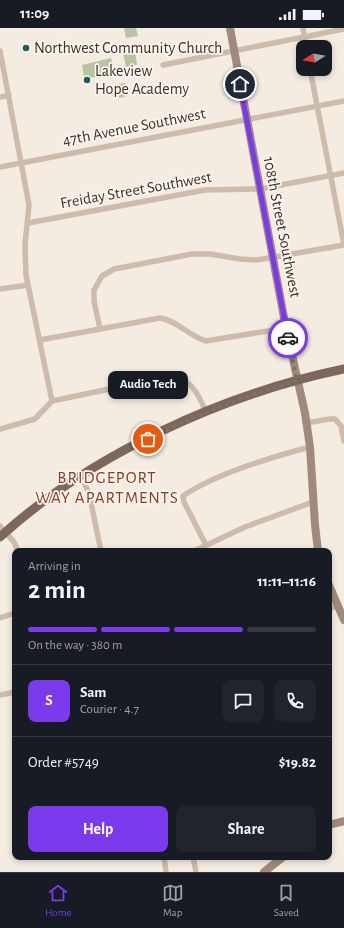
<!DOCTYPE html>
<meta charset="utf-8">
<style>
:root{--surface:#171b24;--page:#20242c;--text:#f1f3f6;--muted:#9ea1a6;--line:#363941;--accent:#7c3aed}
body{margin:0;font-family:"Alegreya Sans",sans-serif;background:var(--page);color:var(--text);height:100vh;display:flex;flex-direction:column;font-size:15px;white-space:nowrap}
*{box-sizing:border-box;margin:0}
p{font-size:13px;color:var(--muted)}
.icon{flex:none;width:22px;height:22px;fill:none;stroke:currentColor;stroke-width:2;stroke-linecap:round;stroke-linejoin:round}
.map{position:relative;flex:1;overflow:hidden}
.panel{position:absolute;left:12px;top:520px;width:320px;height:312px;display:flex;flex-direction:column;background:var(--surface);border-radius:8px;box-shadow:0 2px 6px #0003}
.panel>*{flex:none}
.needle{width:26px;rotate:259deg}
.fabs{position:absolute;left:296px;top:12px;display:grid;gap:8px}
.fabs a{display:grid;place-items:center;width:36px;height:36px;border-radius:8px;background:var(--surface);box-shadow:0 2px 6px #0003;font-size:20px}
.pin{position:absolute;display:grid;place-items:center;width:34px;height:34px;color:#fff;margin:-17px;border:2px solid #fff;border-radius:50%;box-shadow:0 1px 4px #0007}
.courier{position:absolute;display:grid;place-items:center;width:40px;height:40px;margin:-20px;border:3px solid #7c3aed;border-radius:50%;background:#fff;color:#222;box-shadow:0 1px 5px #0007}
.bubble{position:absolute;height:28px;border-radius:8px;background:var(--surface);box-shadow:0 2px 6px #0003;font-size:13px;font-weight:700;line-height:28px;text-align:center}
.overview em{font-style:normal;font-weight:700}
.overview div{display:flex;flex-direction:column-reverse}
.overview{display:flex;align-items:center;justify-content:space-between;height:68px;padding:0 16px}
h1{font-size:26px;font-weight:700;line-height:30px}
.bar{display:grid;grid-template-columns:repeat(4,1fr);gap:6px 4px;align-content:center;height:48px;padding:0 16px}
.bar i{height:5px;border-radius:3px;background:var(--line)}
.bar .current{background:var(--accent)}
.bar p{grid-column:span 4}
.line{display:flex;align-items:center;gap:10px;padding:0 16px;border-top:1px solid var(--line)}
.line div{flex:1}
.round{display:grid;place-items:center;flex:none;width:42px;height:42px;border-radius:8px;background:var(--page)}
.primary-button{display:flex;gap:8px;margin-top:auto;padding:8px 16px}
.primary-button a{flex:1;height:46px;border-radius:8px;background:var(--accent);color:#fff;font-size:16px;font-weight:700;line-height:46px;text-align:center}
.primary-button a+a{background:var(--page);color:var(--text)}
.status{display:flex;justify-content:space-between;align-items:center;height:28px;padding:0 20px;background:var(--surface);direction:ltr}
.status svg{height:11px;fill:currentColor}
.tab-bar{display:flex;justify-content:space-around;align-items:center;height:56px;border-top:1px solid var(--line);background:var(--surface);font-size:11px;color:var(--muted)}
.tab-bar a{display:grid;justify-items:center;gap:2px}
.tab-bar .current{color:var(--accent)}
.map>svg:first-child{display:block}
.green{fill:#b8c4a0}
.lines{fill:none;stroke-linecap:round;stroke-linejoin:round}
.street{stroke:#cdbbac;stroke-width:5.5}
.secondary{stroke:#a18a7d;stroke-width:8}
.primary{stroke:#7d675c;stroke-width:9}
.done{stroke:#7c716b;stroke-width:4;stroke-dasharray:0 7.2}
.route{stroke:#7c3aed;stroke-width:5}
.poi-dot{fill:#1f5a5e;stroke:#fbf5ee;stroke-width:1.5}
.labels{text-anchor:middle;dominant-baseline:central;stroke-width:3.5;stroke-linejoin:round;paint-order:stroke}
.poi-label{font-size:16px;fill:#3b302b;stroke:#fbf5ee;text-anchor:start}
.street-label{font-size:16px;fill:#3b302b;stroke:#fbf5ee}
.neighbourhood-label{font-size:17px;letter-spacing:1px;fill:#8c3b22;stroke:#fbf5ee}
</style>
<div class="status"><b>11:09</b><svg viewBox="0 0 49 12"><path d="M0 12V9h3v3zM5 12V6h3v6zM10 12V3h3v9zM15 12V0h3v12zM26 1h20v11H26zM47 4h2v5h-2z"/></svg></div>
<div class="map">
<svg width="344" height="844" viewBox="0 0 344 844">
<rect width="100%" height="100%" fill="#f4ebe1"/>
<path class="green" d="M 124,0 L 136,0 L 138,8 L 126,10 Z
M 135,23 L 137,37 L 126,39 L 123,25 Z
M 111,30 L 114,41 L 99,45 L 99,49 L 84,50 L 82,37 Z
M 125,55 L 127,68 L 119,70 L 118,56 Z"/>
<g class="lines">
<path class="street" d="M 303,0 L 306,19
M 0,23 L 29,177 L 25,217 L 26,247 L 52,373
M 163,37 L 344,1
M 310,41 L 344,217
M 0,69 L 9,67
M 0,139 L 344,73
M 28,195 L 205,162 L 260,161 L 344,145
M 0,261 L 28,257
M 100,301 L 94,273 L 94,262 L 102,248 L 114,241 L 192,226 L 210,226 L 240,231 L 257,232 L 344,217
M 40,312 L 160,290 C 178,293 189,308 206,313 L 286,300
M 306,395 L 329,391 L 335,391 L 341,398 L 344,413
M 0,401 L 35,391 L 52,373 L 167,349 C 190,348 198,365 206,384
M 81,449 L 89,465 L 101,523
M 0,498 L 14,514 L 18,523
M 206,517 L 184,474 L 183,468 C 215,446 272,429 310,419
M 194,523 L 245,499 L 313,474
M 329,581 L 338,578
M 0,590 L 15,585
M 0,667 L 15,664
M 164,829 L 166,844
M 193,829 L 196,844"/>
<path class="secondary" d="M 230,0 L 286,300 L 305,385 L 310,419 L 315,497 L 318,523
M 329,557 L 344,592
M 329,797 L 344,793
M 264,844 L 283,829"/>
<path class="primary" d="M 0,509 C 91,426 224,366 344,341"/>
</g>
<g class="lines">
<path class="done" d="M 148,411 C 196,388 245,367 297,353 L 288,310"/>
<path class="route" d="M 240,56 L 288,310"/>
</g>
<g class="poi-dot">
<circle cx="26" cy="20" r="4"/>
<circle cx="87" cy="52" r="4"/>
</g>
<g class="labels">
<g class="poi-label">
<text x="34" y="20">Northwest Community Church</text>
<text x="95" y="43">Lakeview<tspan x="95" dy="18">Hope Academy</tspan></text>
</g>
<g class="street-label">
<text transform="translate(134 99) rotate(-11)">47th Avenue Southwest</text>
<text transform="translate(136 162) rotate(-10)">Freiday Street Southwest</text>
<text transform="translate(282 199) rotate(79)">108th Street Southwest</text>
</g>
<g class="neighbourhood-label">
<text x="107" y="449">BRIDGEPORT<tspan x="107" dy="20">WAY APARTMENTS</tspan></text>
</g>
</g>
</svg>
<div class="fabs">
<a><svg class="needle" viewBox="-14 -14 28 28"><path d="M0-13l5 13h-10z" fill="#e53935"/><path d="M0 13l5-13h-10z" fill="#9ea1a6"/></svg></a>
</div>
<div class="pin" style="left:148px;top:411px;background:#ea580c"><svg class="icon" aria-label="bag" viewBox="0 0 24 24"><path d="M5 8h14l-1 12H6zM9 8a3 3 0 0 1 6 0"/></svg></div>
<div class="pin" style="left:240px;top:56px;background:#1f2937"><svg class="icon" aria-label="home" viewBox="0 0 24 24"><path d="M3 11l9-7 9 7M6 9v11h12V9"/></svg></div>
<div class="courier" style="left:288px;top:310px"><svg class="icon" aria-label="car" viewBox="0 0 24 24"><path d="M5 17H2v-5l4-1 3-4h7l3 4 3 1v5h-3M9 17h6M6 11h13"/><circle cx="7" cy="17" r="2"/><circle cx="17" cy="17" r="2"/></svg></div>
<div class="bubble" style="left:108px;top:343px;width:80px">Audio Tech</div>
<section class="panel">
<div class="overview"><div><h1>2 min</h1><p>Arriving in</p></div><em>11:11–11:16</em></div>
<div class="bar"><i class="current"></i><i class="current"></i><i class="current"></i><i></i><p>On the way · 380 m</p></div>
<div class="line" style="height:72px"><b class="round" style="background:var(--accent);color:#fff">S</b><div><b>Sam</b><p>Courier · 4.7</p></div><a class="round"><svg class="icon" aria-label="chat" viewBox="0 0 24 24"><path d="M4 5h16v11H9l-5 4z"/></svg></a><a class="round"><svg class="icon" aria-label="phone" viewBox="0 0 24 24"><path d="M5 4h4l2 5-3 2q2 4 5 5l2-3 5 2v4C11 20 4 13 5 4z"/></svg></a></div>
<div class="line" style="height:52px"><div>Order #5749</div><b>$19.82</b></div>
<div class="primary-button"><a>Help</a><a>Share</a></div>
</section>
</div>
<nav class="tab-bar">
<a class="current"><svg class="icon" aria-label="home" viewBox="0 0 24 24"><path d="M3 11l9-7 9 7M6 9v11h12V9"/></svg>Home</a>
<a><svg class="icon" aria-label="map" viewBox="0 0 24 24"><path d="M3 6l6-2 6 2 6-2v14l-6 2-6-2-6 2zM9 4v14M15 6v14"/></svg>Map</a>
<a><svg class="icon" aria-label="saved" viewBox="0 0 24 24"><path d="M7 4h10v16l-5-4-5 4z"/></svg>Saved</a>
</nav>
